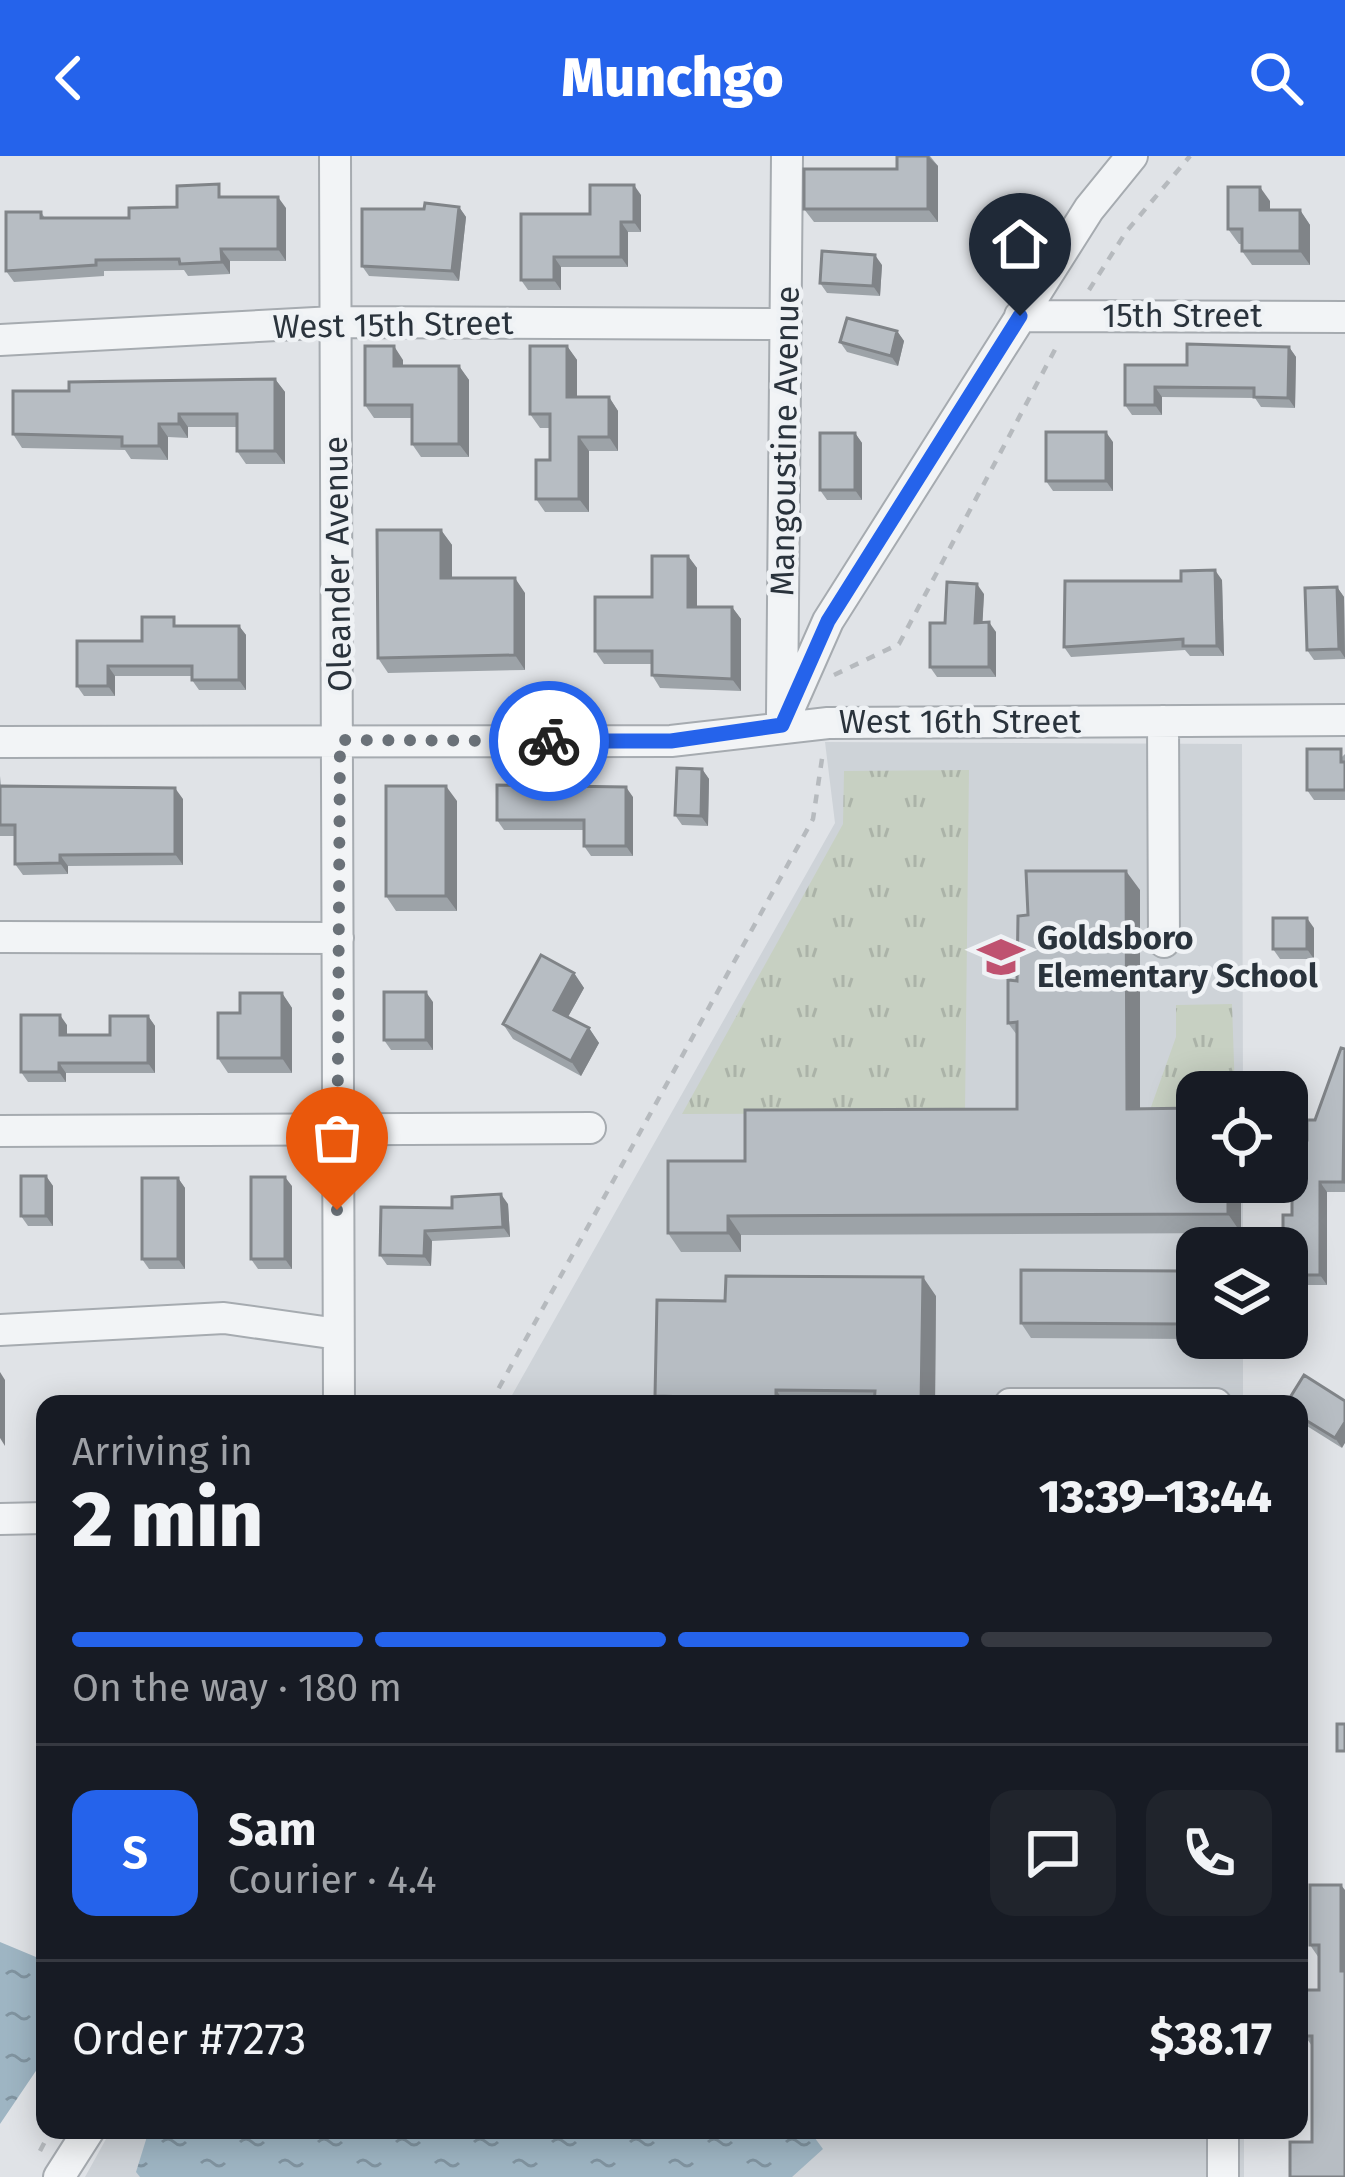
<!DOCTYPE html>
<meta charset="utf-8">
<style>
:root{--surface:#171b24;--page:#20242c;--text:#f1f3f6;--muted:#9ea1a6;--line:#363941;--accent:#2563eb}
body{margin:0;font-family:"Fira Sans",sans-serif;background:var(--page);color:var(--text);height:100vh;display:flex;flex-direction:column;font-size:45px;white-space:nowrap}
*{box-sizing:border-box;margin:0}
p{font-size:39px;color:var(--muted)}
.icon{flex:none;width:66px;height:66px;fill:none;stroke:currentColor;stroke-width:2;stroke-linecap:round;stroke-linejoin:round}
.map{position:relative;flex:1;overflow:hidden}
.details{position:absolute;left:36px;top:1239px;width:1272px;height:744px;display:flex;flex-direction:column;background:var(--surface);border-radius:24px;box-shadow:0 6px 30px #0003}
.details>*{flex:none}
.controls{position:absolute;left:1176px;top:915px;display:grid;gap:24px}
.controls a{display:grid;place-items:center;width:132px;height:132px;border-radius:24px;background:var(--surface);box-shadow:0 6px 30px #0003;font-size:60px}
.pin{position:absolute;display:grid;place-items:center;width:102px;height:102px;color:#fff;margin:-123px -51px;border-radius:50% 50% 50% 0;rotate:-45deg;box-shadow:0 0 12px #0007}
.pin .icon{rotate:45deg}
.courier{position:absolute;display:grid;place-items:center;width:120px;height:120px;margin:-60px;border:9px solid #2563eb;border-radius:50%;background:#fff;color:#222;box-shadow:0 3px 15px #0007}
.summary em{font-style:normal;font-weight:800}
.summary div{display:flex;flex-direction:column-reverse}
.summary{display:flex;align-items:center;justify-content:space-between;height:204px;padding:0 36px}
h1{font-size:78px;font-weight:800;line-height:90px}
.bar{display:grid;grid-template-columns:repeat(4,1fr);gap:18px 12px;align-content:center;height:144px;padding:0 36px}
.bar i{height:15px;border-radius:9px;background:var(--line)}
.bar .active{background:var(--accent)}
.bar p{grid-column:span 4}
.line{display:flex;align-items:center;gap:30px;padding:0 36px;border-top:3px solid var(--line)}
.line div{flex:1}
.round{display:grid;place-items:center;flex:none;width:126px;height:126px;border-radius:24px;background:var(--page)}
header{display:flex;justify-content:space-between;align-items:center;height:156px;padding:0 36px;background:var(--accent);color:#fff;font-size:54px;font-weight:800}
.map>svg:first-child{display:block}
.built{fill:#ced3d8}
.park{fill:url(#park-tufts)}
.water{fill:url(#water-ripples)}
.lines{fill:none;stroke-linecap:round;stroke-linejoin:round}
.minor-casing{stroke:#a6abb0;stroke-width:34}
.path{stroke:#b6babe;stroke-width:4.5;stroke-dasharray:9 9;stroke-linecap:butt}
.minor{stroke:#f2f4f6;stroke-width:30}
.wall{fill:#9da3a8}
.shaded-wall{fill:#808488}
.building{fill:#b7bdc3;stroke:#808488;stroke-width:3}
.done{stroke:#6a7178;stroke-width:12;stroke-dasharray:0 21.6}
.route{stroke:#2563eb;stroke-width:15}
.labels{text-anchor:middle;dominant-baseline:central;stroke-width:9;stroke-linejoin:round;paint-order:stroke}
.street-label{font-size:33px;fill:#2a333c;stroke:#eff2f5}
.poi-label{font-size:33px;font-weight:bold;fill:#2a333c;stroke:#eff2f5;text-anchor:start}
</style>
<header><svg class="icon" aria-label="back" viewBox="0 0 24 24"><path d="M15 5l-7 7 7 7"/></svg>Munchgo<svg class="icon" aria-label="search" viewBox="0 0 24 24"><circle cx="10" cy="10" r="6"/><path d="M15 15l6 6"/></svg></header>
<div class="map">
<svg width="1345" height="2021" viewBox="0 0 1345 2021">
<defs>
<pattern id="park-tufts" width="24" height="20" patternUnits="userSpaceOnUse" patternTransform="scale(3)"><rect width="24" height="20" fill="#c7d0c2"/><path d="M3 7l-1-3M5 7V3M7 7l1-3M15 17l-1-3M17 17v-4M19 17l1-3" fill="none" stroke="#abb3a8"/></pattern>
<pattern id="water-ripples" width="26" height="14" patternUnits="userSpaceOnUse" patternTransform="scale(3)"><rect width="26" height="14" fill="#9eb5c3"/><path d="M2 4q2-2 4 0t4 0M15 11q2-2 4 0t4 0" fill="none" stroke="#8194a0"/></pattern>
</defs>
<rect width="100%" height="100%" fill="#e0e3e7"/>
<path class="built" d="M 825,586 L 1242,588 L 1243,936 L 1197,936 L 1197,1026 L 1243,1026 L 1243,1092 L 1197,1092 L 1197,1182 L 1243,1182 L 1243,1248 L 507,1248 L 835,667 Z
M 111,1974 L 1244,1974 L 1244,2021 L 85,2021 Z"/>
<path class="park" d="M 969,614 L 965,957 L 682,958 L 843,668 L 844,615 Z
M 1232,848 L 1235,936 L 1197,936 L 1197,952 L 1151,951 L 1176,881 L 1176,849 Z"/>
<path class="water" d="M 0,1786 L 36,1801 L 45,1823 L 44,1903 L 0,1968 Z
M 149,1974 L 809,1974 L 823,1993 L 792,2021 L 140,2021 L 136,2016 Z"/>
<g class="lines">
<g class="minor-casing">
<path id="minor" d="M 335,0 L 339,1248
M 1020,160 L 1345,161
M 0,184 L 334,166 L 786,168
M 782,558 L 787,0
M 1163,565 L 1164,786
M 782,569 L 828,465 L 1089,53 L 1132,0
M 0,586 L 671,585 L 828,567 L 1345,564
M 0,781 L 338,782
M 0,975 L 590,972
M 0,1174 L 224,1162 L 338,1178
M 1010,1248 L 1216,1248
M 0,1363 L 45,1362
M 1223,1974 L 1223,2021
M 59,2021 L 89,1974"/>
</g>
<path class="path" d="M 1089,134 L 1126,76 L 1190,0
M 834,519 L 899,488 L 1059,186
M 490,1248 L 813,663 L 823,596
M 40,1995 L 51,1974"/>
<use href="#minor" class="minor"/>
</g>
<path class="wall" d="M 897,0 L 930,0 L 938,10 L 938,66 L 814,66 L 804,53 L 897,13 Z
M 641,39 L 641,76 L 628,76 L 628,111 L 561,111 L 561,134 L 528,134 L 521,124 L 590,58 Z
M 227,41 L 286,52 L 286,105 L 230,105 L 230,118 L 188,120 L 184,114 L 104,115 L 104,120 L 14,126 L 6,115 L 41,56 L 45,62 L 129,62 Z
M 1270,45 L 1270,54 L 1300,54 L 1310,69 L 1310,109 L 1252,109 L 1242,95 L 1242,88 L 1239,88 L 1228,73 Z
M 459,51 L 466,61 L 459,125 L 369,120 L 362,110 L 424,53 Z
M 882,109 L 880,140 L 827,137 L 820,127 Z
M 897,175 L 904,185 L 898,210 L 847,196 L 840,186 Z
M 567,190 L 577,204 L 577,241 L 609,241 L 618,255 L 618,295 L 589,295 L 589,356 L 545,356 L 536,343 L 550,304 L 550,272 L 540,272 L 530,258 Z
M 1289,191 L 1296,201 L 1295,252 L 1261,251 L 1255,242 L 1162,241 L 1162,259 L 1132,259 L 1125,249 L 1187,209 Z
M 403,204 L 403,210 L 459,210 L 469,224 L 469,301 L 421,301 L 412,288 L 412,262 L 374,262 L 365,249 Z
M 275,223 L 285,236 L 285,308 L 246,308 L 237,295 L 237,271 L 188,271 L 188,282 L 168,281 L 168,304 L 131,303 L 125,294 L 22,292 L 13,278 Z
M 855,277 L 862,287 L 862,344 L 827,344 L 820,334 Z
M 1113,286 L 1113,335 L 1053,335 L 1046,325 Z
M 441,374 L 452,389 L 452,422 L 525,437 L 525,514 L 388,517 L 378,502 Z
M 688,400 L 697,412 L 697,451 L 732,451 L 741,463 L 741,535 L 660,532 L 652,519 L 652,508 L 604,508 L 595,495 L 652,441 Z
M 1222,424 L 1224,500 L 1190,500 L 1185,494 L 1071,501 L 1064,491 Z
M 1337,431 L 1344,441 L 1345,503 L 1314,504 L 1307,494 Z
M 984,438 L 982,467 L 996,476 L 996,521 L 937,521 L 930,511 L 945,467 Z
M 180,470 L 239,470 L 246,479 L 246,534 L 199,534 L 192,524 L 192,520 L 115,520 L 115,540 L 84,540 L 77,530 L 142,485 Z
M 1345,598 L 1345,644 L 1314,644 L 1307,634 Z
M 702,613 L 709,623 L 708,670 L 682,669 L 675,659 Z
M 0,620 L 1,630 L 183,643 L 183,709 L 68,710 L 68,718 L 23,719 L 15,708 L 15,680 L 0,680 Z
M 633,641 L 633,700 L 591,700 L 584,690 L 584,674 L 504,674 L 497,664 Z
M 457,645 L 457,755 L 396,755 L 386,740 Z
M 1140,734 L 1140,952 L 1241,1026 L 1241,1077 L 741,1079 L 741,1096 L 681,1096 L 668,1077 L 745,1005 L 1017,953 L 1017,879 L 1008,867 L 1028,759 Z
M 1314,772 L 1314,803 L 1280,803 L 1273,793 Z
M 574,817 L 584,832 L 568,861 L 589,872 L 599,887 L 581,920 L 513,883 L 503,868 Z
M 282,837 L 292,852 L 292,917 L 228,917 L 218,902 L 240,857 Z
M 433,846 L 433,894 L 391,894 L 384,884 Z
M 148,860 L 155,870 L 155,917 L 66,917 L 66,926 L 28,926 L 21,916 L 67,869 L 67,879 L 110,879 Z
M 1345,893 L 1345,1036 L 1327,1036 L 1327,1129 L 1290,1129 L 1287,1125 L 1287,1092 L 1307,984 Z
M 46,1020 L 53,1030 L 53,1070 L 28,1070 L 21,1060 Z
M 178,1022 L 185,1032 L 185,1113 L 149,1113 L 142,1103 Z
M 292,1030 L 292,1113 L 258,1113 L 251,1103 Z
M 508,1048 L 510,1081 L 432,1085 L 431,1110 L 387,1109 L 380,1099 L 452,1052 Z
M 1192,1129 L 1192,1183 L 1031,1182 L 1021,1167 Z
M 936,1140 L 935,1248 L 661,1248 L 655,1240 L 725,1145 Z
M 1304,1219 L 1342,1292 L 1299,1265 L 1299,1248 Z
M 1341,1729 L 1312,1986 L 1312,1890 L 1305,1880 L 1319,1834 L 1319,1802 L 1310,1789 Z"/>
<path class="shaded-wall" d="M 928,0 L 938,10 L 938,66 L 928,53 Z
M 634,29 L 641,39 L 641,76 L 634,66 Z
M 1260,31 L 1270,45 L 1270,69 L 1260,54 Z
M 278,41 L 286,52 L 286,105 L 278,93 Z
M 459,51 L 466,61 L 459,125 L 452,115 Z
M 1300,54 L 1310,69 L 1310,109 L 1300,95 Z
M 621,66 L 628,76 L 628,111 L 621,101 Z
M 221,93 L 230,105 L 230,118 L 222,106 Z
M 875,99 L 882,109 L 880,140 L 873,130 Z
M 554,101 L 561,111 L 561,134 L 554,124 Z
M 897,175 L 904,185 L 898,210 L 891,200 Z
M 394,190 L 403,204 L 403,224 L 394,210 Z
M 567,190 L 577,204 L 577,255 L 567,241 Z
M 1289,191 L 1296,201 L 1295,252 L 1288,242 Z
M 459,210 L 469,224 L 469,301 L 459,288 Z
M 275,223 L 285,236 L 285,308 L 275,295 Z
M 1155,231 L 1162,241 L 1162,259 L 1155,249 Z
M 609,241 L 618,255 L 618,295 L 609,281 Z
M 179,258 L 188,271 L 188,282 L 179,268 Z
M 159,268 L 168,281 L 168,304 L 159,290 Z
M 1106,276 L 1113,286 L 1113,335 L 1106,325 Z
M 855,277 L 862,287 L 862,344 L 855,334 Z
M 579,281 L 589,295 L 589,356 L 579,343 Z
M 441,374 L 452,389 L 452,437 L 441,422 Z
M 688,400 L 697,412 L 697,463 L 688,451 Z
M 1215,414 L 1222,424 L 1224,500 L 1217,490 Z
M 515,422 L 525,437 L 525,514 L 515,499 Z
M 977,428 L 984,438 L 982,477 L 975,467 Z
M 1337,431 L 1344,441 L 1345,502 L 1339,493 Z
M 732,451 L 741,463 L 741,535 L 732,523 Z
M 989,466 L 996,476 L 996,521 L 989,511 Z
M 239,470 L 246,479 L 246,534 L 239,524 Z
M 108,510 L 115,520 L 115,540 L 108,530 Z
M 702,613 L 709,623 L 708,670 L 701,660 Z
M 446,630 L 457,645 L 457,755 L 446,740 Z
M 626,631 L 633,641 L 633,700 L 626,690 Z
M 175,632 L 183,643 L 183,709 L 175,698 Z
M 60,699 L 68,710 L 68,718 L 60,707 Z
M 1126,715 L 1140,734 L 1140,972 L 1127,953 Z
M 1307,762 L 1314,772 L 1314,803 L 1307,793 Z
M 574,817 L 584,832 L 564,868 L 554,854 Z
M 426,836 L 433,846 L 433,894 L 426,884 Z
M 282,837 L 292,852 L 292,917 L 282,902 Z
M 60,859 L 67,869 L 67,889 L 60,879 Z
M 148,860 L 155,870 L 155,917 L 148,907 Z
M 589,872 L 599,887 L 581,920 L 571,905 Z
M 59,907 L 66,917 L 66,926 L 59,916 Z
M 1343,946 L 1345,948 L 1345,1028 L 1343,1026 Z
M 46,1020 L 53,1030 L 53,1070 L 46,1060 Z
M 285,1021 L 292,1030 L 292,1113 L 285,1103 Z
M 178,1022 L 185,1032 L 185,1113 L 178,1103 Z
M 1228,1026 L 1241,1026 L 1241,1077 L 1228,1058 Z
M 1320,1026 L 1327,1036 L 1327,1129 L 1320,1119 Z
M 501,1038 L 508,1048 L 510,1081 L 503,1071 Z
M 728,1060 L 741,1079 L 741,1096 L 728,1077 Z
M 425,1075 L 432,1085 L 431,1110 L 424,1100 Z
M 1182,1115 L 1192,1129 L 1192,1183 L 1182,1168 Z
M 923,1121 L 936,1140 L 935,1248 L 921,1248 Z
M 0,1216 L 5,1224 L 5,1290 L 0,1282 Z
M 776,1234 L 786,1248 L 776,1248 Z
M 1345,1266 L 1345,1287 L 1342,1292 L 1335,1282 Z
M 1341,1729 L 1345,1734 L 1345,1820 L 1341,1815 Z"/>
<path class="building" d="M 897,0 L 928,0 L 928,53 L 804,53 L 804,13 L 897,13 Z
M 219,28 L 219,41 L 278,41 L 278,93 L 221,93 L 222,106 L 180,108 L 179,103 L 96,104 L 96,109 L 6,115 L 6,56 L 41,56 L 41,62 L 129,62 L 129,52 L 177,51 L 177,30 Z
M 590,29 L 634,29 L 634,66 L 621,66 L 621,101 L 554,101 L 554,124 L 521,124 L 521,58 L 590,58 Z
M 1228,31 L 1260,31 L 1260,54 L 1300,54 L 1300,95 L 1242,95 L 1242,73 L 1228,73 Z
M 425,47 L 459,51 L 452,115 L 362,110 L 362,53 L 424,53 Z
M 822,95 L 875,99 L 873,130 L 820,127 Z
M 847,162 L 897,175 L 891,200 L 840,186 Z
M 1187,188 L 1289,191 L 1288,242 L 1254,241 L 1254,232 L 1155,231 L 1155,249 L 1125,249 L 1125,209 L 1187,209 Z
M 365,190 L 394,190 L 394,210 L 459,210 L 459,288 L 412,288 L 412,249 L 365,249 Z
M 530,190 L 567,190 L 567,241 L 609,241 L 609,281 L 579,281 L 579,343 L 536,343 L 536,304 L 550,304 L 550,258 L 530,258 Z
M 275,223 L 275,295 L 237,295 L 237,258 L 179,258 L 179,268 L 159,268 L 159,290 L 122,290 L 122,281 L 13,278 L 13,235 L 69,235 L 69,226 Z
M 1046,276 L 1106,276 L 1106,325 L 1046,325 Z
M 820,277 L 855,277 L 855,334 L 820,334 Z
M 377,374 L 441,374 L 441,422 L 515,422 L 515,499 L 378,502 Z
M 652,400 L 688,400 L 688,451 L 732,451 L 732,523 L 652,519 L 652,495 L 595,495 L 595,441 L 652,441 Z
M 1215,414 L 1217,490 L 1183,490 L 1183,483 L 1064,491 L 1065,425 L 1181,425 L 1181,415 Z
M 947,426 L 977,428 L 975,467 L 989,466 L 989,511 L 930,511 L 930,467 L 945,467 Z
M 1337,431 L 1339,493 L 1307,494 L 1305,432 Z
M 142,461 L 174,461 L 174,470 L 239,470 L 239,524 L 192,524 L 192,510 L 108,510 L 108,530 L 77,530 L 77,485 L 142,485 Z
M 1307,593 L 1341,593 L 1341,606 L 1345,606 L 1345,634 L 1307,634 Z
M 677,612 L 702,613 L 701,660 L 675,659 Z
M 497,629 L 626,631 L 626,690 L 584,690 L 584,664 L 497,664 Z
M 0,630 L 175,632 L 175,698 L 60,699 L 60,707 L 15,708 L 15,669 L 0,669 Z
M 386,630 L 446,630 L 446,740 L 386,740 Z
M 1026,715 L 1126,715 L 1127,953 L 1197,952 L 1197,1026 L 1228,1026 L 1228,1058 L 728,1060 L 728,1077 L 668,1077 L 668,1005 L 745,1005 L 745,954 L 1017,953 L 1017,866 L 1008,867 L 1008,824 L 1017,825 L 1018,760 L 1028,759 Z
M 1273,762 L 1307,762 L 1307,793 L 1273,793 Z
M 541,799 L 574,817 L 554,854 L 589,872 L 571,905 L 503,868 Z
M 384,836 L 426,836 L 426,884 L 384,884 Z
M 240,837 L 282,837 L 282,902 L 218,902 L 218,857 L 240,857 Z
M 21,859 L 60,859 L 60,879 L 110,879 L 110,860 L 148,860 L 148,907 L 59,907 L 59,916 L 21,916 Z
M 1341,892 L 1345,893 L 1343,1026 L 1320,1026 L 1320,1119 L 1287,1119 L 1287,1092 L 1283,1092 L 1283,1059 L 1292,1059 L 1292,984 L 1307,984 L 1307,964 L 1315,964 Z
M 21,1020 L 46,1020 L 46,1060 L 21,1060 Z
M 251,1021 L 285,1021 L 285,1103 L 251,1103 Z
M 142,1022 L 178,1022 L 178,1103 L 142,1103 Z
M 501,1038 L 503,1071 L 425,1075 L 424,1100 L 380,1099 L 381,1051 L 452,1052 L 452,1041 Z
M 1021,1114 L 1182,1115 L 1182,1168 L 1021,1167 Z
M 726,1120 L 923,1121 L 921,1248 L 874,1248 L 875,1235 L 776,1234 L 776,1248 L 727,1248 L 727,1242 L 655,1240 L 657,1144 L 725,1145 Z
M 1304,1219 L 1345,1245 L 1345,1266 L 1335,1282 L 1299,1260 L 1299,1248 L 1286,1248 Z
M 1337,1568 L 1345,1568 L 1345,1595 L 1337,1595 Z
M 1310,1729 L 1341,1729 L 1341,1815 L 1345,1815 L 1345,2021 L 1290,2021 L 1290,1986 L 1312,1986 L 1312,1880 L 1305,1880 L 1305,1834 L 1319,1834 L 1319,1789 L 1310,1789 Z"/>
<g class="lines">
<path class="done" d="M 337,1054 L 340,584 L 549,585"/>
<path class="route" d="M 549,585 L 671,585 L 782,569 L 828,465 L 1020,160"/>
</g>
<defs>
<g id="school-bare" transform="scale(3.6)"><path d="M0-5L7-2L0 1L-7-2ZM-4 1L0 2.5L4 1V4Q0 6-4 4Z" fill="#bf5270" stroke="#eff2f5" stroke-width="2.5" paint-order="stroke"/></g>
</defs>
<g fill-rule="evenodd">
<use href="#school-bare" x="1001" y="801"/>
</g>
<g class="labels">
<g class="street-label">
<text x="1182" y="160">15th Street</text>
<text transform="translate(393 169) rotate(-1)">West 15th Street</text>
<text transform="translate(785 285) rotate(-89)">Mangoustine Avenue</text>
<text transform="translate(338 408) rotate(-91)">Oleander Avenue</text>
<text x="960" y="566">West 16th Street</text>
</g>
<g class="poi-label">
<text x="1037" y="782">Goldsboro<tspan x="1037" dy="38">Elementary School</tspan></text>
</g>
</g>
</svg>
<div class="controls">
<a><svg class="icon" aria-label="locate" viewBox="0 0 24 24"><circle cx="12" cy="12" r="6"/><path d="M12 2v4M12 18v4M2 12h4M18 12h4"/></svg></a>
<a><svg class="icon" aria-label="layers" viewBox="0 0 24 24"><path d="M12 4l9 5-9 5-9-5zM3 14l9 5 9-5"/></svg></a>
</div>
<div class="pin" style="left:337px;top:1054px;background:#ea580c"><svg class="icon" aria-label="bag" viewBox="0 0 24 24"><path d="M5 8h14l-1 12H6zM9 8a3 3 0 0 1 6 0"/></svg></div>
<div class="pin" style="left:1020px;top:160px;background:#1f2937"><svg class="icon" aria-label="home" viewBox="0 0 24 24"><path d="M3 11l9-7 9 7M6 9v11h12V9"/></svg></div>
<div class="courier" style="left:549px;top:585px"><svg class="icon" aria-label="bike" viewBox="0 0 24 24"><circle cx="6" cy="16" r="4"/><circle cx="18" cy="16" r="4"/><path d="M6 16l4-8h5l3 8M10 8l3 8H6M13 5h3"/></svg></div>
<section class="details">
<div class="summary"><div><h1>2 min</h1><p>Arriving in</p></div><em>13:39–13:44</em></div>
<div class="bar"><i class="active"></i><i class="active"></i><i class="active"></i><i></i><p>On the way · 180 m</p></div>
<div class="line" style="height:216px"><b class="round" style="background:var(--accent);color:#fff">S</b><div><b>Sam</b><p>Courier · 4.4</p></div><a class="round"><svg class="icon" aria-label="chat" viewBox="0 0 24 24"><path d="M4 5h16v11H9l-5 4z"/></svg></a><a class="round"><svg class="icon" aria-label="phone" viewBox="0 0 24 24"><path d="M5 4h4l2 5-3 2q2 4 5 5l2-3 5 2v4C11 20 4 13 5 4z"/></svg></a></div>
<div class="line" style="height:156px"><div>Order #7273</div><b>$38.17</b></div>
</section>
</div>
